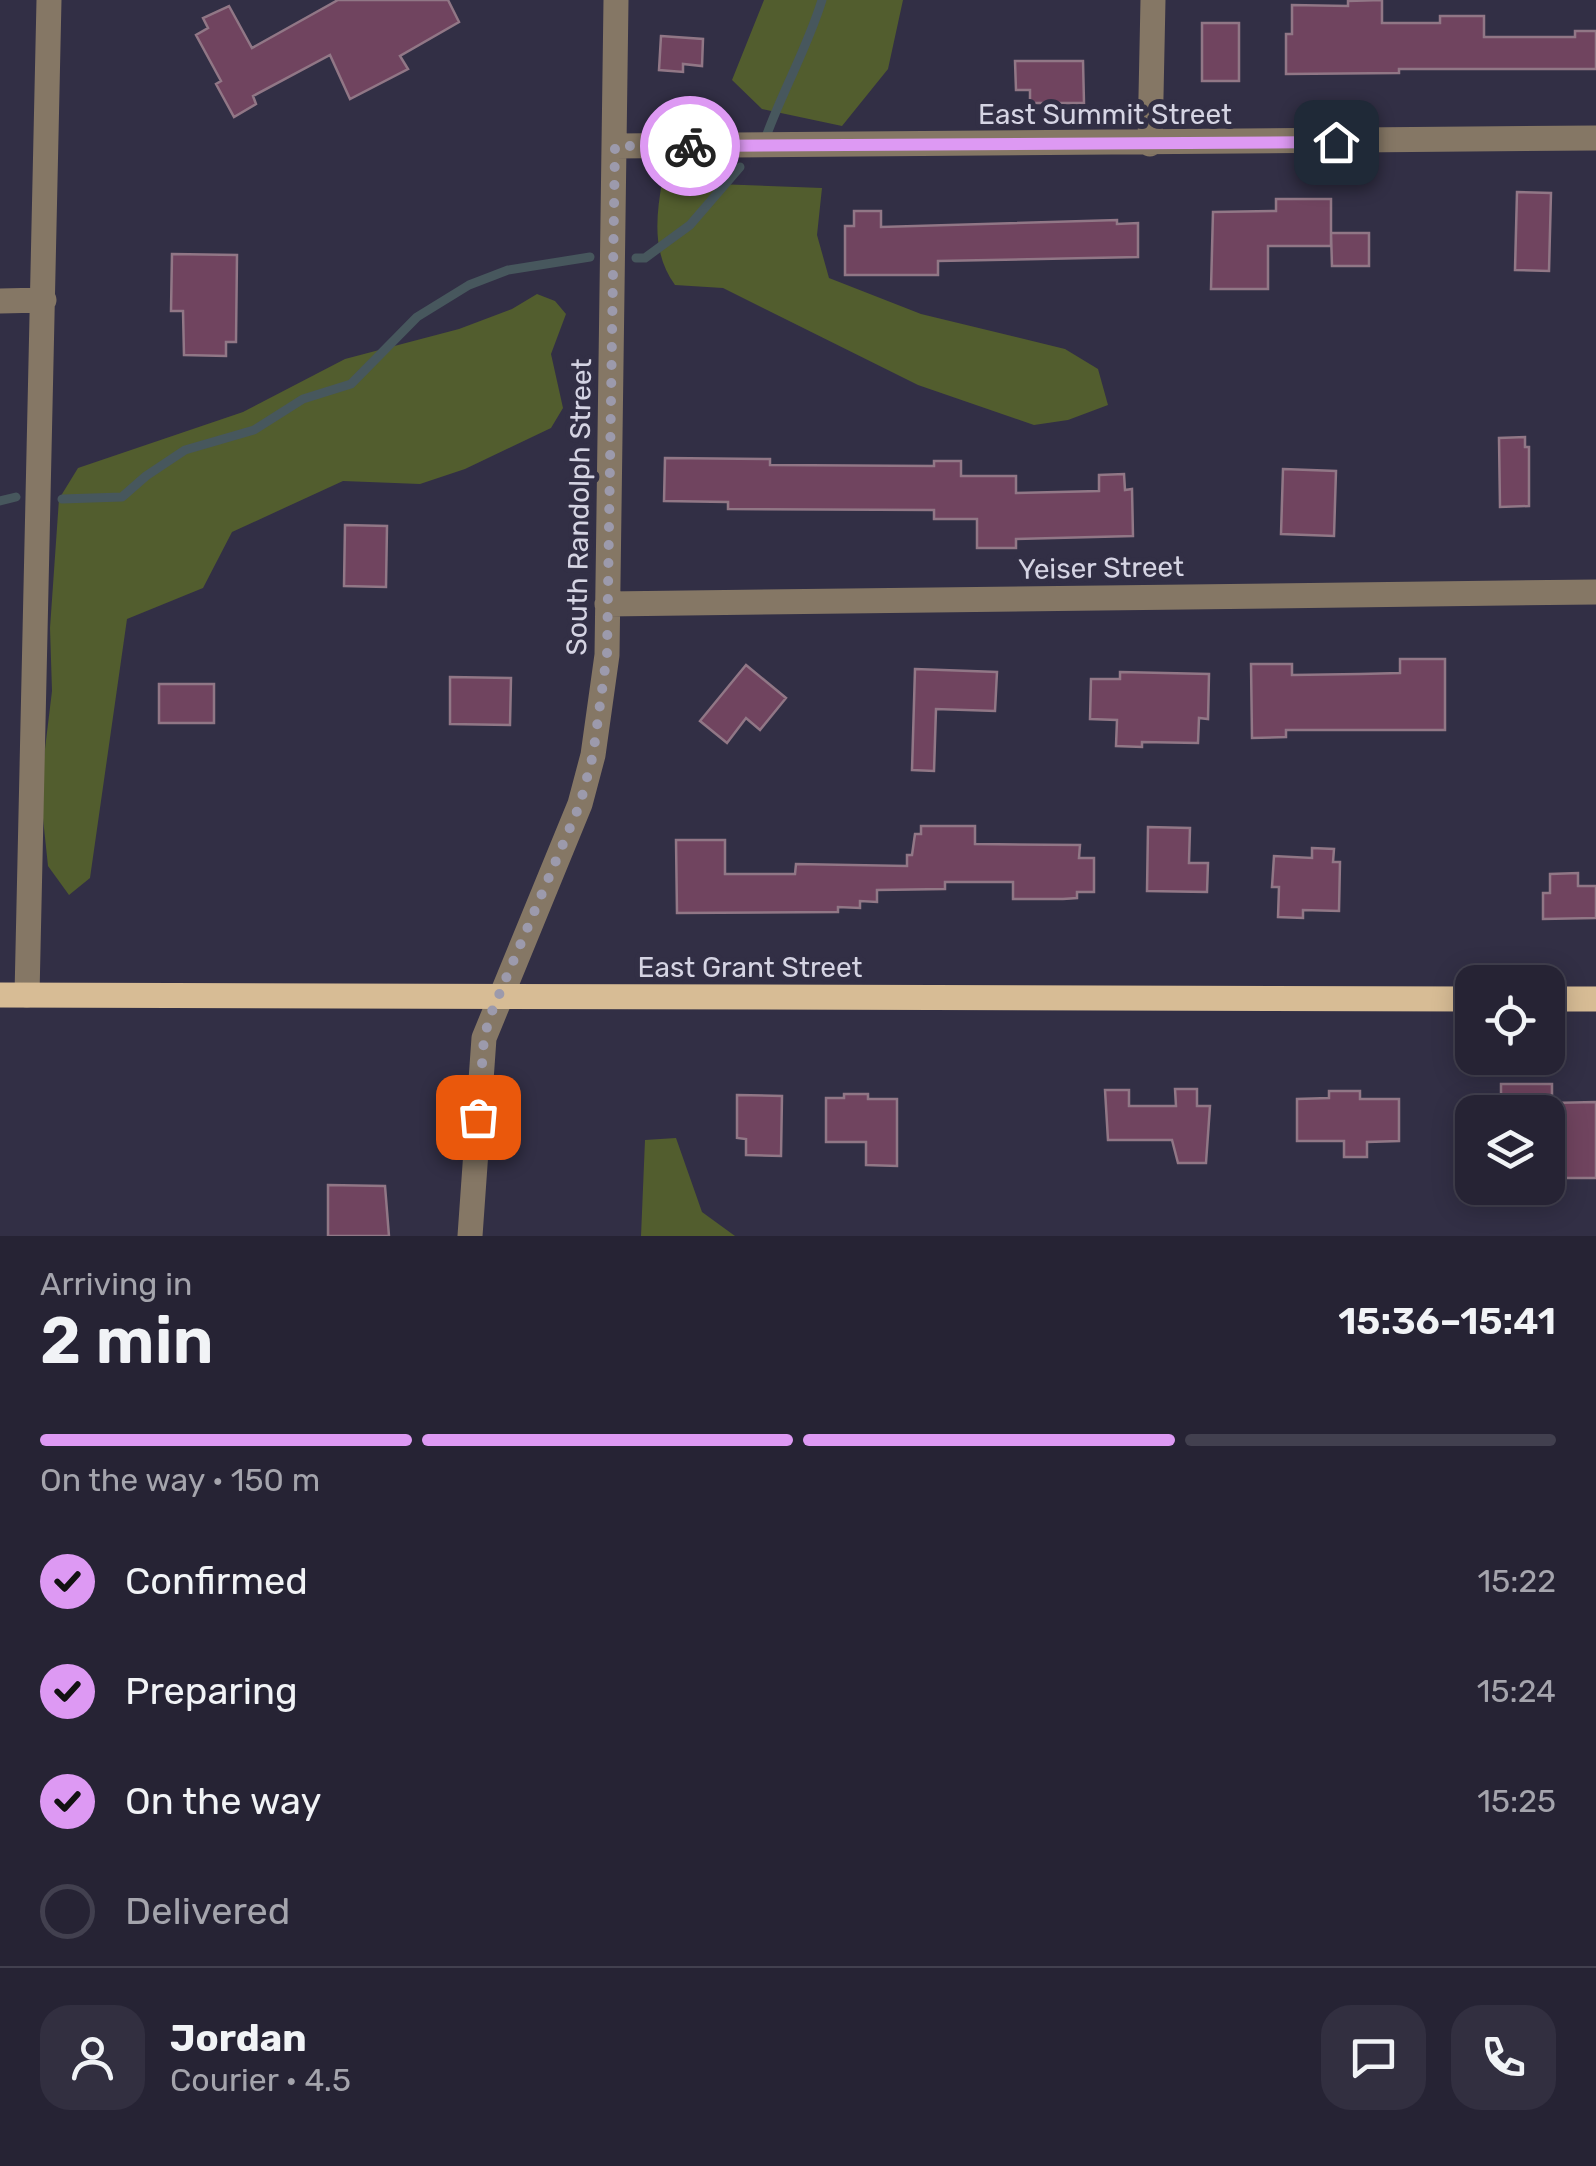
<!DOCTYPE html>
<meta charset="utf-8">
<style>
:root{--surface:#262334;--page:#322f40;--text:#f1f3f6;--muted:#a4a4ac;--line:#42404f;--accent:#dd99f3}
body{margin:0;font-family:Rubik,sans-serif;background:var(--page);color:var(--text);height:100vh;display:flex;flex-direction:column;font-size:38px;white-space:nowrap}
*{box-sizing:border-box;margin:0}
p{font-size:32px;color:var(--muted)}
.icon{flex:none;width:55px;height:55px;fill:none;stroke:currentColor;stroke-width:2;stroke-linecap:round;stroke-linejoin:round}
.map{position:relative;height:1236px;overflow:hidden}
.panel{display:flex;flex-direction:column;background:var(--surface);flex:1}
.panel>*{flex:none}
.buttons{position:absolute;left:1455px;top:965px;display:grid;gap:20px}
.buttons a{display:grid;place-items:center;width:110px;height:110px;border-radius:20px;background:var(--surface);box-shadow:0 5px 25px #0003,0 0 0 2px var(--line);font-size:50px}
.pin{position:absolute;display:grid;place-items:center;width:85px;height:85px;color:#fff;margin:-42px;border-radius:20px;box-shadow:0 5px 15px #0006}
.courier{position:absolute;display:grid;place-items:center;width:100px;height:100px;margin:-50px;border:8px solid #dd99f3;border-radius:50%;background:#fff;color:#222;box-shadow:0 2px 12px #0007}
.head em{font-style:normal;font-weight:600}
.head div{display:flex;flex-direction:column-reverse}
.head{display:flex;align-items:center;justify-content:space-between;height:170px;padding:0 40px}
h1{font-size:65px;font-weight:600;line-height:75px}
.bar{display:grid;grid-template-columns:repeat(4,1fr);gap:15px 10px;align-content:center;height:120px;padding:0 40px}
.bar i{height:12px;border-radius:8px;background:var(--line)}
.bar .on{background:var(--accent)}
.bar p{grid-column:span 4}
.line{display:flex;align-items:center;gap:25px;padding:0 40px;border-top:2px solid var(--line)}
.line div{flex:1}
.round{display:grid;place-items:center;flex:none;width:105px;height:105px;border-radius:30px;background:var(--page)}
ol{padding:0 40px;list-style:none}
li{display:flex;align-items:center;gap:30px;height:110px}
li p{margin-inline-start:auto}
li .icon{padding:10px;border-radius:50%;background:var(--accent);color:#111;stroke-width:4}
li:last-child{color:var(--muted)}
li i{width:55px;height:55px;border:5px solid var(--line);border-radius:50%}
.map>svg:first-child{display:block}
.green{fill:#525d2e}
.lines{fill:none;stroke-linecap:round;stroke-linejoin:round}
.stream{stroke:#47575d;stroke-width:9}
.building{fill:#70445f;stroke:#917786;stroke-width:2.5}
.minor{stroke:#857765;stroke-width:25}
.major{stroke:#d7bc95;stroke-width:25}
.done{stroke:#9c9aac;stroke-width:10;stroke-dasharray:0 18}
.route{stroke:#dd99f3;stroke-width:12}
.labels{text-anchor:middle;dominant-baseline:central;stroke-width:10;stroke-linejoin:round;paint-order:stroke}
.street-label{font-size:28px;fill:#d5d4e3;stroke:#322f45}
</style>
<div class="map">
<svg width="1596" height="1236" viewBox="0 0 1596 1236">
<rect width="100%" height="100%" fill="#322f45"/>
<path class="green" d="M 764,0 L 903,0 L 888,69 L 842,126 L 762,109 L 732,80 Z
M 662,182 L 822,188 L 817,235 L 829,278 L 921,314 L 1065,349 L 1098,369 L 1108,405 L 1068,420 L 1034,425 L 918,385 L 723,288 L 675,285 C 652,253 656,218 662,182 Z
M 537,294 L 555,301 L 566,314 L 551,354 L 563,408 L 551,428 L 465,469 L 420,484 L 343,481 L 232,532 L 203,588 L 127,619 L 90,878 L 69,895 L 48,866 L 40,790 L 52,691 L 50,628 L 59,499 L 78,468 L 243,412 L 345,359 L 459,329 L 512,309 Z
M 676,1138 L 702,1212 L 735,1236 L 641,1236 L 645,1140 Z"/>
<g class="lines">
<path class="stream" d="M 767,134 C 784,88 808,46 822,0
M 636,258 L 645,258 L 690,225 L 740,167
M 62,499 L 122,497 L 146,476 L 185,450 L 254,430 L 303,399 L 351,384 L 417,317 L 469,285 L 508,270 L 590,257
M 0,501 L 16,497"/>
</g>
<path class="building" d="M 338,0 L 448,0 L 459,22 L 400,56 L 408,69 L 350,99 L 330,55 L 253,96 L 256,104 L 234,117 L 216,84 L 221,81 L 196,35 L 208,28 L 203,18 L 229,6 L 252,48 Z
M 1382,0 L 1382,23 L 1440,23 L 1440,16 L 1484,16 L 1484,37 L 1575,37 L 1575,31 L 1596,31 L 1596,69 L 1399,69 L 1399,73 L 1286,74 L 1286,34 L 1292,34 L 1292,5 L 1348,6 L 1348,1 Z
M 1202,23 L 1239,23 L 1239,81 L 1202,81 Z
M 661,36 L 703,39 L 702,66 L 683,64 L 683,72 L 659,70 Z
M 1015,61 L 1083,61 L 1084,103 L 1030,103 L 1030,90 L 1016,90 Z
M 1517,192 L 1551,193 L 1549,271 L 1515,270 Z
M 1276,199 L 1331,199 L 1331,246 L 1268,246 L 1268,289 L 1211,289 L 1213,212 L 1276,211 Z
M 854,211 L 881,211 L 881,227 L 1117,220 L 1117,224 L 1138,223 L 1138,257 L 938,261 L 938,275 L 845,275 L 845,226 L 854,226 Z
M 1331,233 L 1369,233 L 1369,266 L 1332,266 Z
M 172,254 L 237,255 L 236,342 L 226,342 L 226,356 L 184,355 L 183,311 L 171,311 Z
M 1525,437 L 1525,447 L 1529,447 L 1529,506 L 1500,507 L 1499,438 Z
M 665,458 L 770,459 L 770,465 L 934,466 L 934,461 L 961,461 L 961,476 L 1016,476 L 1016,493 L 1099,491 L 1099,475 L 1124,474 L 1125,490 L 1132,489 L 1133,536 L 1016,539 L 1016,548 L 977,548 L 977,519 L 934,519 L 934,510 L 728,509 L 728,502 L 664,501 Z
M 1283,469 L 1336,471 L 1334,536 L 1281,534 Z
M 345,525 L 387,526 L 386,587 L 344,586 Z
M 1400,659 L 1445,659 L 1445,730 L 1286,730 L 1286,737 L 1252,738 L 1251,664 L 1292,664 L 1292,675 L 1360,674 L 1400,673 Z
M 746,665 L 786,698 L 760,730 L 746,718 L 727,743 L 700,721 Z
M 915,669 L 997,672 L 995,711 L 936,709 L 934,771 L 912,770 Z
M 1120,672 L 1209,674 L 1208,719 L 1199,718 L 1198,743 L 1142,742 L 1142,747 L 1116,746 L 1117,720 L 1090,719 L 1091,679 L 1120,679 Z
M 450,677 L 511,678 L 510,725 L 450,724 Z
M 159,684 L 214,684 L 214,723 L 159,723 Z
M 921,826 L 975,826 L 975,844 L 1080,845 L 1079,858 L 1094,858 L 1094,892 L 1077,892 L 1077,898 L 1063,899 L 1013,899 L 1013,882 L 945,882 L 945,889 L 877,890 L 877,902 L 860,901 L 860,908 L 838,907 L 838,912 L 677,913 L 676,840 L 725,840 L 725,874 L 795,874 L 796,864 L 907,866 L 907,855 L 912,855 L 915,834 L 921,834 Z
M 1148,827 L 1190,828 L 1189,863 L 1208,863 L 1207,892 L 1147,891 Z
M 1312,848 L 1334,849 L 1333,862 L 1340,862 L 1339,911 L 1303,910 L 1303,918 L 1278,917 L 1279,887 L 1272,887 L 1274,856 L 1312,858 Z
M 1578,873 L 1578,886 L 1596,886 L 1596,918 L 1543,919 L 1543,893 L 1550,893 L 1550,874 Z
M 1501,1084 L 1552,1084 L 1552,1103 L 1596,1102 L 1596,1178 L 1548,1178 L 1548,1112 L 1501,1112 Z
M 1175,1089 L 1197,1089 L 1197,1106 L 1210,1106 L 1206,1163 L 1178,1163 L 1172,1140 L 1108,1140 L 1105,1090 L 1129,1090 L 1129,1106 L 1176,1106 Z
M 1329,1091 L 1360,1091 L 1360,1099 L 1399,1099 L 1399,1141 L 1367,1142 L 1367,1157 L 1344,1157 L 1344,1141 L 1297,1141 L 1297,1099 L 1329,1098 Z
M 844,1094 L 868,1094 L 868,1099 L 897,1099 L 897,1166 L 866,1165 L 866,1142 L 826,1142 L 826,1098 L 844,1098 Z
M 737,1095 L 782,1096 L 781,1156 L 746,1155 L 746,1139 L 737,1138 Z
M 328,1185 L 385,1186 L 389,1236 L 328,1236 Z"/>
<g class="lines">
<path class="minor" d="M 1150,144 L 1153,0
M 615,146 L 1596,138
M 0,301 L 44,300
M 607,604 L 1596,592
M 27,995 L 49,0
M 470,1236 L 484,1038 L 580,804 L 593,755 L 607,655 L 616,0"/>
<path class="major" d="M 0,995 L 1472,999
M 1548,999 L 1596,999"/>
</g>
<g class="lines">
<path class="done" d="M 478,1117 L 484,1038 L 490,1016 L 580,804 L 593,755 L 607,654 L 615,146 L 690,146"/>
<path class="route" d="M 690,146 L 1336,142"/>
</g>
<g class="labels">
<g class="street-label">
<text x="1105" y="114">East Summit Street</text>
<text transform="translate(579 507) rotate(-89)">South Randolph Street</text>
<text transform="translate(1101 568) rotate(-1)">Yeiser Street</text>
<text x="750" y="967">East Grant Street</text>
</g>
</g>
</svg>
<div class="buttons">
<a><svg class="icon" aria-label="locate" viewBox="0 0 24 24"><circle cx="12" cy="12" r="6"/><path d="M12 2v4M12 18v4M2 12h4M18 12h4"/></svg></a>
<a><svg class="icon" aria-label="layers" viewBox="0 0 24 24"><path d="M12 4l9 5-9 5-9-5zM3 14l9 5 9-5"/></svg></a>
</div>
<div class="pin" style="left:478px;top:1117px;background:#ea580c"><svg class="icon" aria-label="bag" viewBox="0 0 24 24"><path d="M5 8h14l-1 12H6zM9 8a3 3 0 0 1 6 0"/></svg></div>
<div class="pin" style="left:1336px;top:142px;background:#1f2937"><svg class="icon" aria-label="home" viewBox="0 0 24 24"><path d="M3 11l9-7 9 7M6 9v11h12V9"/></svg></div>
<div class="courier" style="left:690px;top:146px"><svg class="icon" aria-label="bike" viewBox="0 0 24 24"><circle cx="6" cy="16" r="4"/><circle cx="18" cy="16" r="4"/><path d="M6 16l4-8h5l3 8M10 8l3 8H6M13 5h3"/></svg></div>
</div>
<section class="panel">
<div class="head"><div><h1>2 min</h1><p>Arriving in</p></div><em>15:36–15:41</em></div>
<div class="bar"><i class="on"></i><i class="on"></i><i class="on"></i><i></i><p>On the way · 150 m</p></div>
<ol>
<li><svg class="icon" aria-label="check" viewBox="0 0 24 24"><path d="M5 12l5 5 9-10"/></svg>Confirmed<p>15:22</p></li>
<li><svg class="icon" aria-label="check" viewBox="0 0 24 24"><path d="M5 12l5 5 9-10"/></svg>Preparing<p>15:24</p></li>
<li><svg class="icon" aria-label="check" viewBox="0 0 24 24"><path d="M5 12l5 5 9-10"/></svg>On the way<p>15:25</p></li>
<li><i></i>Delivered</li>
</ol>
<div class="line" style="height:180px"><a class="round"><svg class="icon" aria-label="person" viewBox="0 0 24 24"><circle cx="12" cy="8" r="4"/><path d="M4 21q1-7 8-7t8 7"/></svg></a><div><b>Jordan</b><p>Courier · 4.5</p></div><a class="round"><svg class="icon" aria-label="chat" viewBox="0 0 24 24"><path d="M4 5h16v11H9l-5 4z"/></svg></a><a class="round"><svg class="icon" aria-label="phone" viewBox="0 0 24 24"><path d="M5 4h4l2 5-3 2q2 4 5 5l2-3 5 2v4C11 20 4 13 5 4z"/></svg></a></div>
</section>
